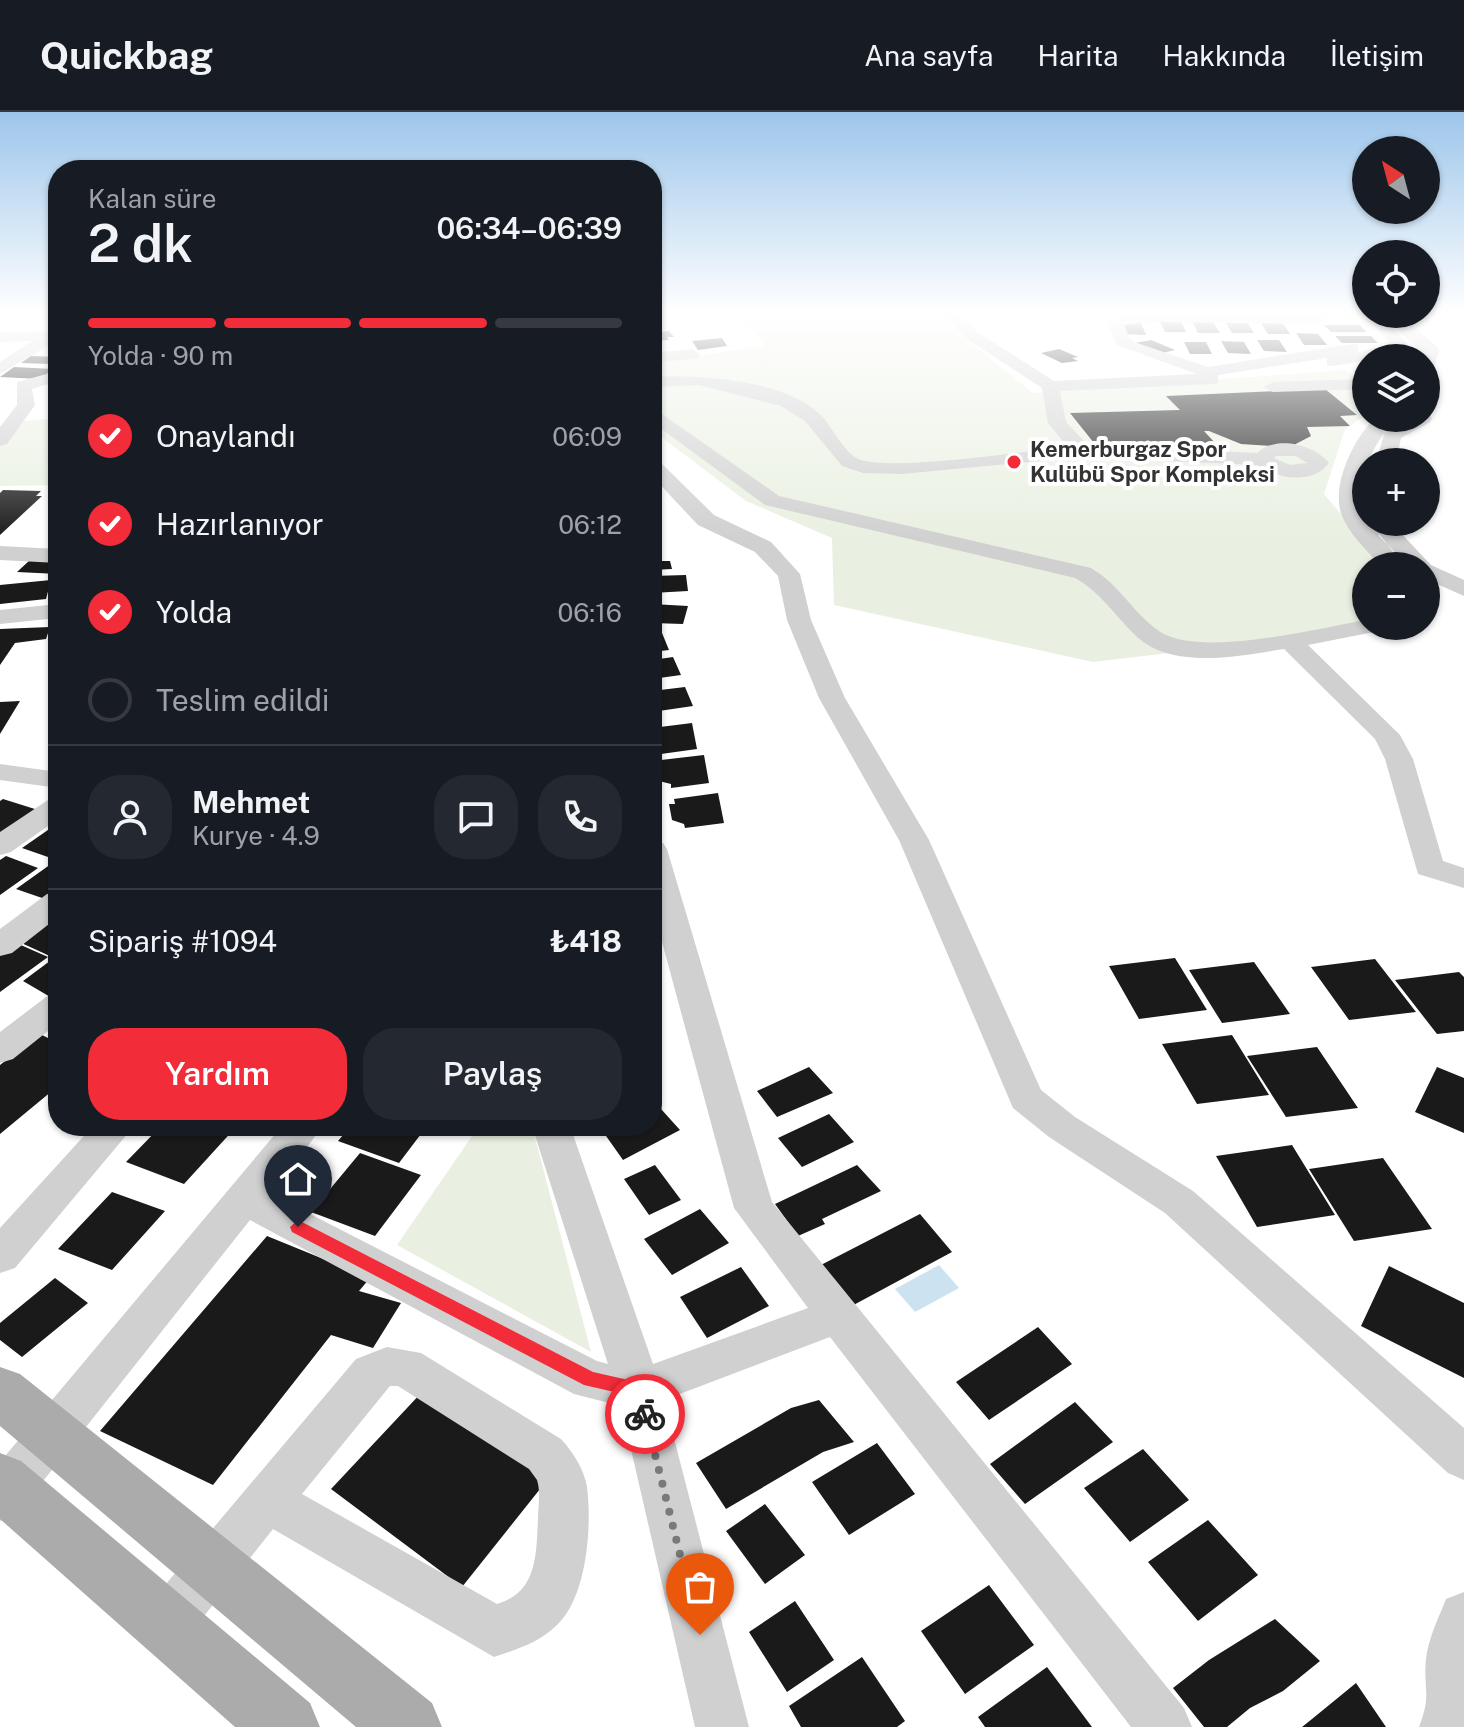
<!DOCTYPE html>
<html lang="tr">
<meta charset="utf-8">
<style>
:root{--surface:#171b24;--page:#242831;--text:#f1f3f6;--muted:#9ea1a6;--line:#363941;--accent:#f32c3a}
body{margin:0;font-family:"Public Sans",sans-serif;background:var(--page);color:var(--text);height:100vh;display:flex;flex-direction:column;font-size:30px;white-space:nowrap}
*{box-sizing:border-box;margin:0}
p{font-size:26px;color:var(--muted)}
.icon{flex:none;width:44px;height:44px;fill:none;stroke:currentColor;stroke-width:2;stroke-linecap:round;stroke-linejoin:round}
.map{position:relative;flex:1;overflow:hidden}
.side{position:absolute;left:48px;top:48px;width:614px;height:976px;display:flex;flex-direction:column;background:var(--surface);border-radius:32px;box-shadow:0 2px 6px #0004}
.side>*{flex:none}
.needle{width:52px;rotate:324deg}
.controls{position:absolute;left:1352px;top:24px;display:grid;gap:16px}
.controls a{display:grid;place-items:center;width:88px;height:88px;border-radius:50%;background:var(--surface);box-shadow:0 2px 6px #0004;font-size:40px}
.pin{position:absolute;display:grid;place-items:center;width:68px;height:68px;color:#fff;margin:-82px -34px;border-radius:50% 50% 50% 0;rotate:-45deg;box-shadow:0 0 8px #0007}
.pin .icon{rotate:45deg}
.courier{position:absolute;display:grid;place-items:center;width:80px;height:80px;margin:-40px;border:6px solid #f32c3a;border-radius:50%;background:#fff;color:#222;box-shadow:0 2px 10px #0007}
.summary em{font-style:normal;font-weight:600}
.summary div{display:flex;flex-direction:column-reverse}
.summary{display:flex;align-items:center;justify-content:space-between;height:136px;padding:0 40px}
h1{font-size:52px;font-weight:600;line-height:60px}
.bar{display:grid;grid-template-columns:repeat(4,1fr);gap:12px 8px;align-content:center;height:96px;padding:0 40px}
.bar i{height:10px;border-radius:6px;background:var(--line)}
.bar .current{background:var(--accent)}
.bar p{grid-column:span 4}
.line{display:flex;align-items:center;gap:20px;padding:0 40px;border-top:2px solid var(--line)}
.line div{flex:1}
.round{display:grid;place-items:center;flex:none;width:84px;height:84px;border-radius:32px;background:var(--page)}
ol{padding:0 40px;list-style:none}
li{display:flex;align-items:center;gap:24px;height:88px}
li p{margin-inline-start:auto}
li .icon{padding:8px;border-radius:50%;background:var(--accent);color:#fff;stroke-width:4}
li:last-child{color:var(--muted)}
li i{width:44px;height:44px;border:4px solid var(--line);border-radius:50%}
.cta{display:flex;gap:16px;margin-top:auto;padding:16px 40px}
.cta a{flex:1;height:92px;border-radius:32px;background:var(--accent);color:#fff;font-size:32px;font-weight:600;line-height:92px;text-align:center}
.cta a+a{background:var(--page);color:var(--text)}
header{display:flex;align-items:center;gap:48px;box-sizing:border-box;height:112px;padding:0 40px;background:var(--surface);border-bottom:2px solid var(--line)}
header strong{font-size:38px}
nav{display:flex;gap:44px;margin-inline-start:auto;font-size:28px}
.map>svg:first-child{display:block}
.green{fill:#e9f0e1}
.water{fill:#cde2f0}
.building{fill:#1a1a1a}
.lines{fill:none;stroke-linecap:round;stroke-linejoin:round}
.minor{fill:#d0d0d0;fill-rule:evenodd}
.major{fill:#ababab;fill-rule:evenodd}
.route{fill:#f32c3a}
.done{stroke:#7a7a7a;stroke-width:8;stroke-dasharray:0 14.4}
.poi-dot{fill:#f32c3a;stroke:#fff;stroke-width:3}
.labels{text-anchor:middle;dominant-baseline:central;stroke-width:8;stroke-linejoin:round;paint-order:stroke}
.far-poi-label{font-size:22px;font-weight:bold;fill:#333;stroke:#fff;text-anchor:start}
</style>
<header>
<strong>Quickbag</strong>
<nav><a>Ana sayfa</a><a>Harita</a><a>Hakkında</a><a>İletişim</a></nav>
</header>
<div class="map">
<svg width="1464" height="1615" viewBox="0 0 1464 1615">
<rect width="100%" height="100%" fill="#fff"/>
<path class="green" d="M 738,202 L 935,202 L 1033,281 L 1345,258 L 1366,272 L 1366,303 L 1345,317 L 1324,382 L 1385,454 L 1366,454 L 1366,514 L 1398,514 L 1093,550 L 834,493 L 832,426 L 746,389 L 652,318 L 652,250 L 765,234 Z
M 58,306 L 58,373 L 0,374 L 0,334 L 23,309 Z
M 479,1014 L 532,1014 L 591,1240 L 397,1133 Z"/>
<path class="water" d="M 939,1153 L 959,1176 L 915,1200 L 895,1177 Z"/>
<path class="building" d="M 1159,208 L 1181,209 L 1186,220 L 1165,220 Z
M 1192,209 L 1213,210 L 1220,221 L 1198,221 Z
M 1225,209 L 1247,210 L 1254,221 L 1232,221 Z
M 1120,211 L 1141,211 L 1146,223 L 1124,222 Z
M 1261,211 L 1283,211 L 1290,222 L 1268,222 Z
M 1324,213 L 1360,213 L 1366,220 L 1331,220 Z
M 669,219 L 674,225 L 667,225 L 669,228 L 652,229 L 652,220 Z
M 1296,221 L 1318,222 L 1327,233 L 1304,233 Z
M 1335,224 L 1371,224 L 1378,231 L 1342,231 Z
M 722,226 L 727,234 L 698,238 L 692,229 Z
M 1151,228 L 1175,238 L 1158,242 L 1134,231 Z
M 1257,228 L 1279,228 L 1287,240 L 1264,239 Z
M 1221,229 L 1244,230 L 1251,242 L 1228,241 Z
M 1184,230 L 1206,230 L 1212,242 L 1190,242 Z
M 1059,237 L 1078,245 L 1072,246 L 1078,249 L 1062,251 L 1041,241 Z
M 31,244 L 58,245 L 58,247 L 51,252 L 21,251 Z
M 14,255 L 53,257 L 40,267 L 0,265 Z
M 1325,277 L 1357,303 L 1340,304 L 1350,314 L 1307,315 L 1311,324 L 1290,335 L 1241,332 L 1209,319 L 1204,319 L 1217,333 L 1098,336 L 1070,301 L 1180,298 L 1166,284 Z
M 3,378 L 41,379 L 36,384 L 42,384 L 0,423 L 0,381 Z
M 652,441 L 660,441 L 661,449 L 670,449 L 672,457 L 652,458 Z
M 30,448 L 58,450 L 58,462 L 17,460 Z
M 686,463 L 688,479 L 652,481 L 652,464 Z
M 51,468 L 46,487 L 0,492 L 0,473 Z
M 652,492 L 688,494 L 683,512 L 652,511 Z
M 50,515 L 46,527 L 15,531 L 0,553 L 0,517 Z
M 662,521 L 669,538 L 652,540 L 652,522 Z
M 673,545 L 681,563 L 652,567 L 652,548 Z
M 685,575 L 693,594 L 652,600 L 652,579 Z
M 20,589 L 0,622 L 0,590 Z
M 692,611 L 697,637 L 661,642 L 660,638 L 653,639 L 652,616 Z
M 704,643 L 709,671 L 671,676 L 671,672 L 659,669 L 657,654 L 662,653 L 661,648 Z
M 718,681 L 724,711 L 685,716 L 684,712 L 672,708 L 669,692 L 675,692 L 674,687 Z
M 3,687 L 38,698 L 0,724 L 0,689 Z
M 58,711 L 58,739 L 48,745 L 22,736 Z
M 6,744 L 38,756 L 0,783 L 0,748 Z
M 58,747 L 58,778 L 45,787 L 16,777 Z
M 58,798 L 58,840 L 52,845 L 17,829 Z
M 14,830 L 48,845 L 0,880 L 0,839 Z
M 58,843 L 58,881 L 52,886 L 23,869 Z
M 1175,846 L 1207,898 L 1139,907 L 1109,854 Z
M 1375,847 L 1416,900 L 1349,908 L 1311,855 Z
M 1254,850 L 1290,902 L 1222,911 L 1189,858 Z
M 1459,860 L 1464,865 L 1464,919 L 1437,922 L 1395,868 Z
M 40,922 L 58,931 L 58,974 L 0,1022 L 0,953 Z
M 1232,923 L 1269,983 L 1197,992 L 1162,932 Z
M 1317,935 L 1358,996 L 1286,1005 L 1247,944 Z
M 809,955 L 833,981 L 777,1005 L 757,979 Z
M 1437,955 L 1464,966 L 1464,1021 L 1415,1000 Z
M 652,987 L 680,1018 L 623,1048 L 599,1014 L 652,1014 Z
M 829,1002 L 854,1030 L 802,1055 L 778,1026 Z
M 161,1014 L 234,1014 L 236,1015 L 184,1072 L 126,1050 Z
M 351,1014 L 427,1014 L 399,1051 L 338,1029 Z
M 1292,1033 L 1335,1103 L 1257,1115 L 1216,1044 Z
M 360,1041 L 421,1063 L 375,1124 L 311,1100 Z
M 1383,1046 L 1432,1117 L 1354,1129 L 1309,1057 Z
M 655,1053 L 681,1088 L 649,1103 L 624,1067 Z
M 857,1053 L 881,1079 L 822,1107 L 825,1112 L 798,1124 L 775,1092 Z
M 112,1080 L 165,1099 L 112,1158 L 58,1137 Z
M 700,1097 L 729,1131 L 672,1163 L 644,1127 Z
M 920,1102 L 952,1140 L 848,1196 L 817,1155 Z
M 267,1124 L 370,1166 L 359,1179 L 401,1191 L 373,1236 L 331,1223 L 213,1373 L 100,1319 Z
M 1389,1154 L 1464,1191 L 1464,1266 L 1361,1214 Z
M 741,1155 L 769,1194 L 707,1226 L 680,1185 Z
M 55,1166 L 88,1191 L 22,1245 L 0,1228 L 0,1211 Z
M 1038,1215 L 1072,1252 L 989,1308 L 956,1270 Z
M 423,1279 L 548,1367 L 462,1475 L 331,1377 Z
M 819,1288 L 854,1330 L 823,1340 L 726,1397 L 696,1351 L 791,1296 Z
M 1075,1290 L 1113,1330 L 1025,1392 L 990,1352 Z
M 877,1331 L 915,1382 L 849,1423 L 812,1370 Z
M 1143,1337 L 1189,1388 L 1130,1430 L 1084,1376 Z
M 765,1392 L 805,1443 L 765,1472 L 726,1419 Z
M 1208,1408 L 1258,1463 L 1198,1509 L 1148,1450 Z
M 989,1473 L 1034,1533 L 965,1582 L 921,1519 Z
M 795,1489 L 834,1548 L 787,1580 L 749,1520 Z
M 1275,1507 L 1320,1549 L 1283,1579 L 1250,1596 L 1227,1615 L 1204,1615 L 1173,1576 L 1209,1548 Z
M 862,1545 L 905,1609 L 897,1615 L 801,1615 L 789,1594 Z
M 1047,1555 L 1092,1615 L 985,1615 L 978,1605 Z
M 1356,1571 L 1386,1615 L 1302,1615 L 1312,1607 Z"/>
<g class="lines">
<path class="minor" d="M 942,202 L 959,202 L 979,221 L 1054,269 L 1197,262 L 1117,233 L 1106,209 L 1135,202 L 1335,202 L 1316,212 L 1150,210 L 1124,213 L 1130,227 L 1140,232 L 1208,255 L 1352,232 L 1358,233 L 1358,240 L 1391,232 L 1365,202 L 1382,202 L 1409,234 L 1389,245 L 1333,254 L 1327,253 L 1327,246 L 1218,263 L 1218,271 L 1212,272 L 1060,279 L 1066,310 L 1088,333 L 1257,341 C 1275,323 1314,332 1329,351 C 1312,373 1278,367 1257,353 L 1082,345 L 902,362 L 863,361 L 842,354 L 805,309 L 781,294 L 699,273 L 652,275 L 652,265 C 700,263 784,267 821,303 C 833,316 845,343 861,348 C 898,359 1023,339 1068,335 L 1048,311 L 1042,276 L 967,227 ZM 1276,344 L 1296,344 L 1307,351 L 1290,353 L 1274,346 Z
M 1386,202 L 1399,202 L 1437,235 L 1439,239 L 1432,263 L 1426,264 L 1422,240 L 1386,207 Z
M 53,219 L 58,220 L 58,228 L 0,262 L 0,250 L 32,229 L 0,230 L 0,220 Z
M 692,237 L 700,242 L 698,246 L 652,251 L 652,241 Z
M 58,259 L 58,269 L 32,277 L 35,293 L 7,332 L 0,334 L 0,315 L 17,293 L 17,270 Z
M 1366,267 L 1366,277 L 1273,280 L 1264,275 L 1273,270 Z
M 652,295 L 779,384 L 1091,456 C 1119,472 1133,501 1159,519 C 1199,547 1319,516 1366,508 L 1366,514 L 1382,514 L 1379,519 L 1308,533 L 1400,623 L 1413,647 L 1443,749 L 1464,756 L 1464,776 L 1418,762 L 1385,647 L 1375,627 L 1284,537 C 1238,544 1170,559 1134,522 C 1114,502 1100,480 1075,466 L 765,393 L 652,310 Z
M 1426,301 L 1432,306 L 1430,310 L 1401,326 L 1396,350 L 1376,350 L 1385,319 L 1409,306 L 1426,306 Z
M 1375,306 L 1396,306 C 1373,334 1356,362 1362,400 L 1404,454 L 1381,454 C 1367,439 1350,423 1342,404 C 1330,374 1354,326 1375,306 Z
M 652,347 L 659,349 L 714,403 L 771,430 L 800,462 L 811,508 L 845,586 L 929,728 L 1041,978 L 1075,1005 L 1193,1079 L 1464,1316 L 1464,1368 L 1448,1361 L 1165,1101 L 1049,1025 L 1013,996 L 899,728 L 819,586 L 787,508 L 778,464 L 755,440 L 698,413 L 652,364 Z
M 1377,410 L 1399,410 L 1398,418 L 1431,453 L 1464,468 L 1464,484 L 1426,467 L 1426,454 L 1408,454 L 1379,424 Z
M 0,434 L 58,437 L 58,451 L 0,448 Z
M 58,492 L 58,506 L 0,512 L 0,498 Z
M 0,652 L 58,660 L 58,676 L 0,668 Z
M 58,685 L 58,707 L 11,740 L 0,743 L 0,720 L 48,688 Z
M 652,728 L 663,731 L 667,737 L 772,1090 L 1184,1596 L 1192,1615 L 1131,1615 L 830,1225 L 664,1288 L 749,1615 L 695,1615 L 621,1294 L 574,1282 L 250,1108 L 17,1402 L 0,1409 L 0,1350 L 282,1014 L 323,1014 L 271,1082 L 597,1249 L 608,1252 L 532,1014 L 570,1014 L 653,1252 L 808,1196 L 734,1096 L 652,793 Z
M 58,779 L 58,805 L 12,841 L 0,844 L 0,817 L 47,782 Z
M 58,881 L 58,911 L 13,947 L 0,951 L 0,920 L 46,885 Z
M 93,1014 L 134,1014 L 15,1156 L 0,1161 L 0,1116 Z
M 387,1235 L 421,1241 L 561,1327 C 573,1340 584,1357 587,1375 C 592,1414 587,1482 559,1511 C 541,1530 518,1537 494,1545 L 273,1417 L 185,1528 L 167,1535 L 149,1528 L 142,1510 L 149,1492 L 356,1247 ZM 390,1274 L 398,1274 L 529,1357 L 537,1368 C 541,1380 538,1394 538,1407 C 536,1442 538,1480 497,1492 L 302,1382 Z
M 1464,1480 L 1464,1615 L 1419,1615 C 1432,1582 1423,1578 1426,1547 C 1428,1527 1439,1505 1446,1487 Z"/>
<path class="major" d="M 0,1255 L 20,1262 L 432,1591 L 442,1615 L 356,1615 L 0,1314 Z
M 0,1341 L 21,1349 L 310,1591 L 320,1615 L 235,1615 L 0,1407 Z"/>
</g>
<linearGradient id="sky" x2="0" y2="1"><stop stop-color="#9dc6eb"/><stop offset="0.47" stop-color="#fff"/><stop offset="1" stop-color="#fff" stop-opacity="0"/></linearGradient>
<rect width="1464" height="428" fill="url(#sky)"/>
<path class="route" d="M 298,1108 L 593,1260 L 646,1272 L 655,1302 L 652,1308 L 639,1308 L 632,1284 L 584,1273 L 292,1120 L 290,1115 Z"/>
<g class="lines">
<path class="done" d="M 645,1302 L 700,1523"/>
</g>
<circle class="poi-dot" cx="1014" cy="350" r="8"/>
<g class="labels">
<g class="far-poi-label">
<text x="1030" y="337">Kemerburgaz Spor<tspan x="1030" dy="25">Kulübü Spor Kompleksi</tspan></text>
</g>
</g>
</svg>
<div class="controls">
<a><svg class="needle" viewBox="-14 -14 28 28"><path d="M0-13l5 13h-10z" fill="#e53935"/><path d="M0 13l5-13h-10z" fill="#9ea1a6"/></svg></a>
<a><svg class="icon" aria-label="locate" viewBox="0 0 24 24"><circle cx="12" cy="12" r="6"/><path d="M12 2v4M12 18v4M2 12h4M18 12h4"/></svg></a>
<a><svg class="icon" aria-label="layers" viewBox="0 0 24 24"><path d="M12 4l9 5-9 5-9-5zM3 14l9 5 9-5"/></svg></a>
<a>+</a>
<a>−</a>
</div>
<div class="pin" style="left:700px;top:1523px;background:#ea580c"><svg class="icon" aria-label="bag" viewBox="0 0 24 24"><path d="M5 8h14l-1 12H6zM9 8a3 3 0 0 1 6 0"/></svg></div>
<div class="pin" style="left:298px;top:1115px;background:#1f2937"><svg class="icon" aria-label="home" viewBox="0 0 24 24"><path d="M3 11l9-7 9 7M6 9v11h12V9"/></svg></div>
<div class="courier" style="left:645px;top:1302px"><svg class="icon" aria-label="bike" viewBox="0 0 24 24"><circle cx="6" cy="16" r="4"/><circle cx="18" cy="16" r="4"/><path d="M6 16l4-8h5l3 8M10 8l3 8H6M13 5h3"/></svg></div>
<section class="side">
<div class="summary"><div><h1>2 dk</h1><p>Kalan süre</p></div><em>06:34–06:39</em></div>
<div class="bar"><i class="current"></i><i class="current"></i><i class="current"></i><i></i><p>Yolda · 90 m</p></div>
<ol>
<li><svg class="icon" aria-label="check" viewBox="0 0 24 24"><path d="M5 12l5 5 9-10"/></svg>Onaylandı<p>06:09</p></li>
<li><svg class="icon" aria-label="check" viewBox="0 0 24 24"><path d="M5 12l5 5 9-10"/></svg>Hazırlanıyor<p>06:12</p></li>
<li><svg class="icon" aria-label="check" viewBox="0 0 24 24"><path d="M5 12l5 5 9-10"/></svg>Yolda<p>06:16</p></li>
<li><i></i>Teslim edildi</li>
</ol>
<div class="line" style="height:144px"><a class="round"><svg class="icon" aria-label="person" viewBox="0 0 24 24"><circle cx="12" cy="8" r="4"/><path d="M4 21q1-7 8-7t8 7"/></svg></a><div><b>Mehmet</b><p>Kurye · 4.9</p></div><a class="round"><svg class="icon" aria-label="chat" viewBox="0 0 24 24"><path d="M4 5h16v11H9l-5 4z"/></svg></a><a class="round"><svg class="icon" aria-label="phone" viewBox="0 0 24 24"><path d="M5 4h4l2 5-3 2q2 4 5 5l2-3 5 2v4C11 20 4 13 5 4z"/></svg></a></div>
<div class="line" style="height:104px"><div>Sipariş #1094</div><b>₺418</b></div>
<div class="cta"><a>Yardım</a><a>Paylaş</a></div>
</section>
</div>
